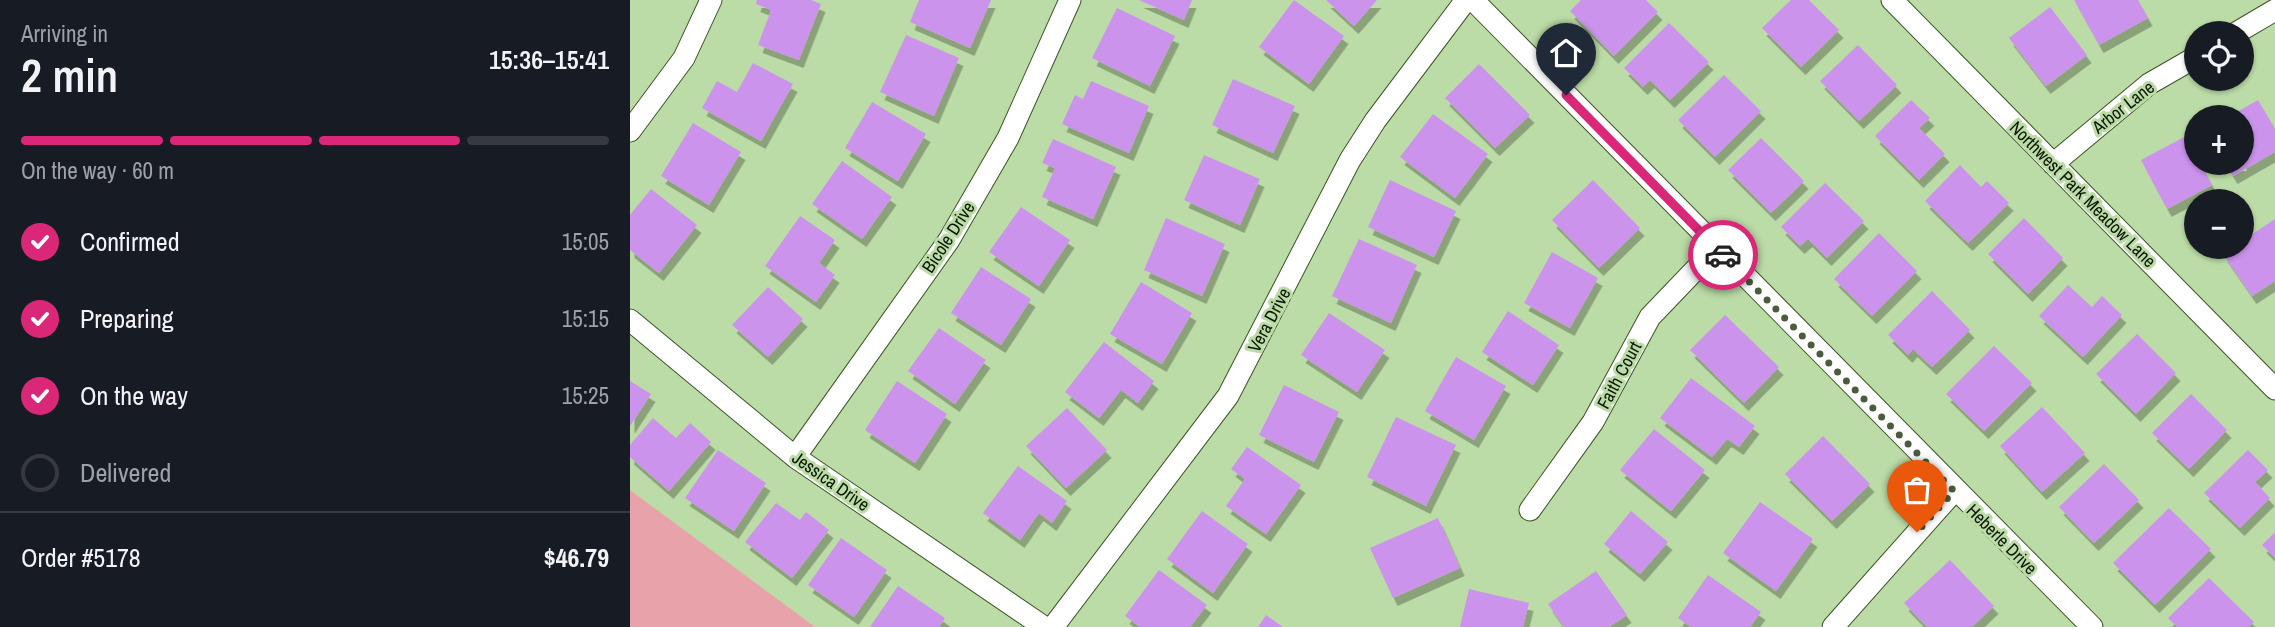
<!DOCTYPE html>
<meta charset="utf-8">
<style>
:root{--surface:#171b24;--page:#242831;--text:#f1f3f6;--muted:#9ea1a6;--line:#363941;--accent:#db2777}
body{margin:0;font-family:"Archivo Narrow",sans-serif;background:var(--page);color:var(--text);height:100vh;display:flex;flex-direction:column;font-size:26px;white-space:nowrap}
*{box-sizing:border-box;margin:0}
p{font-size:23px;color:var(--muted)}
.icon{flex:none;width:38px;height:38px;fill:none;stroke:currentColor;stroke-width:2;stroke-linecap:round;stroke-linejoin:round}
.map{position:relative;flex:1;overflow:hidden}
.details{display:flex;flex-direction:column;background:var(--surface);width:630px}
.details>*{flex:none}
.controls{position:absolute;left:1554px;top:21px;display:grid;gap:14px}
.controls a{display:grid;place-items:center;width:70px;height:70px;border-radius:50%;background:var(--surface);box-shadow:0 2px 5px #0004;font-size:35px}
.pin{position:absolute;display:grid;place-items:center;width:60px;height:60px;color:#fff;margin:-72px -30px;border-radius:50% 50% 50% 0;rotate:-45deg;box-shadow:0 0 7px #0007}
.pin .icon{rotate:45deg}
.courier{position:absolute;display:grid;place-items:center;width:70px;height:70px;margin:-35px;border:5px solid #db2777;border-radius:50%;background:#fff;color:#222;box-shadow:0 2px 9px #0007}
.headline em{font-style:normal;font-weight:600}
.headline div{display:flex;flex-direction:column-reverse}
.headline{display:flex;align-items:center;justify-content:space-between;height:119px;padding:0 21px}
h1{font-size:46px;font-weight:600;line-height:52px}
.bar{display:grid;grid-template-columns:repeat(4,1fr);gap:10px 7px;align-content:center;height:84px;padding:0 21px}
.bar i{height:9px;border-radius:5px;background:var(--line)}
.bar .current{background:var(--accent)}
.bar p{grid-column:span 4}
.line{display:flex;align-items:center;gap:18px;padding:0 21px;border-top:2px solid var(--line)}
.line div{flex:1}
ol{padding:0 21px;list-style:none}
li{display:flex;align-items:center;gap:21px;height:77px}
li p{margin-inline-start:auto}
li .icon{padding:7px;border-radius:50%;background:var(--accent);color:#fff;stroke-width:4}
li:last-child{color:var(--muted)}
li i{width:38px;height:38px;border:4px solid var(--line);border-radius:50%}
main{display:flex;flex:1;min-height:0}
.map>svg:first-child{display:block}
.green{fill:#e8a2a9}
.building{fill:#cc93ec;filter:url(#shadow)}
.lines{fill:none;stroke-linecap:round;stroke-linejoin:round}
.street-casing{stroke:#3b5526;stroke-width:23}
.street{stroke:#fff;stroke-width:21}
.done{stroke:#4a5c3d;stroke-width:7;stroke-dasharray:0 12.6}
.route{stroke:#db2777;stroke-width:9}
.labels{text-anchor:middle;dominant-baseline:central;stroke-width:6;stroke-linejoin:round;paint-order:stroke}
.street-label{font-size:18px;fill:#0c1704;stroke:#bcdca7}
</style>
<main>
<section class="details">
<div class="headline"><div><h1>2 min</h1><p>Arriving in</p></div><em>15:36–15:41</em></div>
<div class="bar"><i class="current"></i><i class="current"></i><i class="current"></i><i></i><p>On the way · 60 m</p></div>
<ol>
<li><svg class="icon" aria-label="check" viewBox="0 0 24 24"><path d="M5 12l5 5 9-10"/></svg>Confirmed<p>15:05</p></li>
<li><svg class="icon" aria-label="check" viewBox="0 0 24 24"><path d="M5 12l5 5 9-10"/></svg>Preparing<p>15:15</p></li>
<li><svg class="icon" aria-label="check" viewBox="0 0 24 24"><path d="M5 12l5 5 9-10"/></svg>On the way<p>15:25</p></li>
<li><i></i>Delivered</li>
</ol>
<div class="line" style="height:91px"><div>Order #5178</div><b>$46.79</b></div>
</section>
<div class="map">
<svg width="1645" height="627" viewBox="0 0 1645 627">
<defs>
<filter id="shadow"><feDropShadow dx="4.5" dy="8" stdDeviation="0" flood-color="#0004"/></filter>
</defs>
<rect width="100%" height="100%" fill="#bcdca7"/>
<path class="green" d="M 0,490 L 185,627 L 0,627 Z"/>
<path class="building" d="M 127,0 L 181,0 L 191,4 L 169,60 L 128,45 L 141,10 L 126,4 Z
M 289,0 L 361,0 L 340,48 L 280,22 Z
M 509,0 L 562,0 L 554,20 Z
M 664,0 L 714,36 L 679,84 L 629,47 Z
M 696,0 L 747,0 L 724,26 Z
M 951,0 L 1016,0 L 1028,12 L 984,56 L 940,11 Z
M 1161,0 L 1179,0 L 1209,30 L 1171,67 L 1132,28 Z
M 1444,0 L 1508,0 L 1518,18 L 1469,45 Z
M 1420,7 L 1457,55 L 1416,86 L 1379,38 Z
M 487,8 L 545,36 L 520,86 L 462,58 Z
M 1039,23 L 1079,62 L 1040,100 L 1020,80 L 1013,87 L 994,68 Z
M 276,35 L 329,58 L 304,116 L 250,92 Z
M 1228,45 L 1267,85 L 1229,121 L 1190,81 Z
M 123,63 L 163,84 L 131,141 L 72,108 L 87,81 L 107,92 Z
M 849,64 L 900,115 L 865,148 L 815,98 Z
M 1094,75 L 1131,111 L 1085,157 L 1048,120 Z
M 603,79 L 665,106 L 643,153 L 582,125 Z
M 461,81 L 519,106 L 499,153 L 432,124 L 445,95 L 453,99 Z
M 1281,100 L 1300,118 L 1289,128 L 1315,154 L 1289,180 L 1245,136 Z
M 1628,100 L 1645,129 L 1645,152 L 1603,176 L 1595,163 L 1612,163 L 1612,117 L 1581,117 L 1596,109 L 1600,116 Z
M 242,102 L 296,134 L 268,181 L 215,148 Z
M 803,114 L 858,154 L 825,198 L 770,157 Z
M 63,123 L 111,152 L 79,205 L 31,176 Z
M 1556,136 L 1566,155 L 1566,163 L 1570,163 L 1582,185 L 1537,209 L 1511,160 Z
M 1131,138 L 1174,181 L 1141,213 L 1098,170 Z
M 423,139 L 486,167 L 463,219 L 412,197 L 425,168 L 412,163 Z
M 574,155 L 630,179 L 610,225 L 554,200 Z
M 212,161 L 262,197 L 232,239 L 182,204 Z
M 1330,165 L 1351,187 L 1357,181 L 1379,203 L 1338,243 L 1295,201 Z
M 760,180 L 826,211 L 804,257 L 738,227 Z
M 963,180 L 1010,228 L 969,268 L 922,220 Z
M 1195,183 L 1234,221 L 1197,258 L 1178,239 L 1170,246 L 1151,227 Z
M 21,189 L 67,225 L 29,273 L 0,250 L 0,215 Z
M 391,207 L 440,240 L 409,286 L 359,252 Z
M 170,216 L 205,240 L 189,263 L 205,275 L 186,302 L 135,266 Z
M 536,218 L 595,244 L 572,296 L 514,270 Z
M 1394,218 L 1433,258 L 1398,294 L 1358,254 Z
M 1645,219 L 1645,281 L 1622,296 L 1593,254 L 1604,247 L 1612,247 L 1612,241 Z
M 1249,233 L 1287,271 L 1242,316 L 1204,279 Z
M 729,239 L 787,265 L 761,323 L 702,296 Z
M 922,252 L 968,278 L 940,328 L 894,303 Z
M 351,267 L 401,299 L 371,345 L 321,313 Z
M 511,282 L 562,313 L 532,364 L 480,334 Z
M 1438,285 L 1462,307 L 1472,296 L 1492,315 L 1453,357 L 1409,316 Z
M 138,287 L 173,319 L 138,357 L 102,325 Z
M 1302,291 L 1340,330 L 1302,367 L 1283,349 L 1278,355 L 1258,335 Z
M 878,311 L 929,345 L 903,385 L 852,352 Z
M 699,313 L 755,350 L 727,392 L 671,355 Z
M 1095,315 L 1149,367 L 1114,403 L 1060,350 Z
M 309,328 L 356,360 L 325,404 L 278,371 Z
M 1507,334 L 1546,373 L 1506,414 L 1466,374 Z
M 474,342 L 524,381 L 508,403 L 491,390 L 469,418 L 435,392 Z
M 1364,346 L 1402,383 L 1354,431 L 1316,394 Z
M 826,357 L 876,386 L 844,440 L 795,411 Z
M 1061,378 L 1125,426 L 1109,447 L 1097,439 L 1082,457 L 1030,418 Z
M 0,381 L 21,394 L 0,426 Z
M 267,381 L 317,414 L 285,463 L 235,430 Z
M 654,385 L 709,412 L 684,462 L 629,435 Z
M 1561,394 L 1597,430 L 1559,469 L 1522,433 Z
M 1412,407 L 1455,453 L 1412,492 L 1370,446 Z
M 437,408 L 477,450 L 436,488 L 396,446 Z
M 766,417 L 826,445 L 796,506 L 737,477 Z
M 23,418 L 46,438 L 60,423 L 81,442 L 39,491 L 0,457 L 0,445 Z
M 1024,429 L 1075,470 L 1041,511 L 990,470 Z
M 1193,436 L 1240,484 L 1202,521 L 1155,474 Z
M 617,447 L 671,485 L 636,534 L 596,506 L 615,479 L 601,469 Z
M 88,450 L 136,483 L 104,531 L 55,498 Z
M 1618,450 L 1638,470 L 1625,482 L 1640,498 L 1610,528 L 1574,493 Z
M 1474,464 L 1509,500 L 1464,543 L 1429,507 Z
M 388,466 L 437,501 L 422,523 L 409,513 L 390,540 L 353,513 Z
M 1130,502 L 1183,539 L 1146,591 L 1093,553 Z
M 146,503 L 170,520 L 176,512 L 199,530 L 162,578 L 115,542 Z
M 1539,508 L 1581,549 L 1525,605 L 1483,563 Z
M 572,511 L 618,544 L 583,593 L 537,559 Z
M 1001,511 L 1038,542 L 1010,574 L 974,544 Z
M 808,518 L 830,568 L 763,598 L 740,548 Z
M 1645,532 L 1645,558 L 1632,545 Z
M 211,538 L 257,570 L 224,617 L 178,585 Z
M 1320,560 L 1364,606 L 1342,627 L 1297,627 L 1274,603 Z
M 529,570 L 577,605 L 560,627 L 510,627 L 495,616 Z
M 966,571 L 997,615 L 979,627 L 934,627 L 918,604 Z
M 1078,575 L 1131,612 L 1120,627 L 1061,627 L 1048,618 Z
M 1579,578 L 1624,622 L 1619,627 L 1547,627 L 1538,618 Z
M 268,586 L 315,618 L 309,627 L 240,627 Z
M 839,589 L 899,603 L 893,627 L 830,627 Z
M 636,615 L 653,627 L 628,627 Z"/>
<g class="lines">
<g class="street-casing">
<path id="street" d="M 843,0 L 1462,627
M 1262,0 L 1645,389
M 1606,33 L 1645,10
M 0,131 L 54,58 L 81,0
M 1423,164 L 1519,84 L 1566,57
M 0,320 L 165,457 L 414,627
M 165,457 L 319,240 L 378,138 L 440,0
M 900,510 L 963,422 L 1020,317 L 1086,248
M 423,627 L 598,396 L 720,160 L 745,121 L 836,0
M 1203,627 L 1324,491"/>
</g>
<use href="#street" class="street"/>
</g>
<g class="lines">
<path class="done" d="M 1093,255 L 1324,491 L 1287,532"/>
<path class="route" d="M 936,95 L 1093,255"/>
</g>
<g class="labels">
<g class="street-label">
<text transform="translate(1493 107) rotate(-38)">Arbor Lane</text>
<text transform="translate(1453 194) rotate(45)">Northwest Park Meadow Lane</text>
<text transform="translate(318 237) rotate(-57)">Bicole Drive</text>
<text transform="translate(639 320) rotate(-62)">Vera Drive</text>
<text transform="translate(989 375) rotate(-62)">Faith Court</text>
<text transform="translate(201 481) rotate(35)">Jessica Drive</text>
<text transform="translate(1372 539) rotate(45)">Heberle Drive</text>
</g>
</g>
</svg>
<div class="controls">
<a><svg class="icon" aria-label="locate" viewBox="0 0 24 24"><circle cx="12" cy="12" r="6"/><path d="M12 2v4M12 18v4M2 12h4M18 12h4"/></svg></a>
<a>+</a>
<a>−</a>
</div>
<div class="pin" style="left:1287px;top:532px;background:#ea580c"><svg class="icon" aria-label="bag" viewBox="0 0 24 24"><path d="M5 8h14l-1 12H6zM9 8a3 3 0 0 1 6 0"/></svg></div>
<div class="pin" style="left:936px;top:95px;background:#1f2937"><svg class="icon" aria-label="home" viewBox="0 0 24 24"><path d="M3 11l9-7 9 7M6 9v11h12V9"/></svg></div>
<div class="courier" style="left:1093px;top:255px"><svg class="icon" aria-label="car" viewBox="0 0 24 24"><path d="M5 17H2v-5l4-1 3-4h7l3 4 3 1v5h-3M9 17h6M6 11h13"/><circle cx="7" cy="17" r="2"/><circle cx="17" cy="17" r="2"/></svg></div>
</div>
</main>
